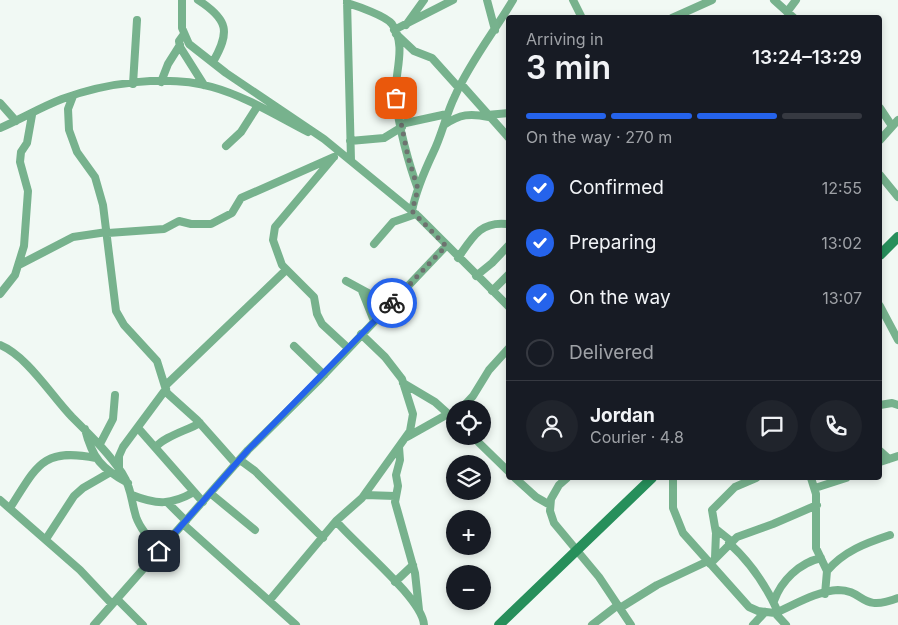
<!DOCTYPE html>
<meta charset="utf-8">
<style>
:root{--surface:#171b24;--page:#20242c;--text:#f1f3f6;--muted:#9ea1a6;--line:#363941;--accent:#2563eb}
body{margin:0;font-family:Inter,sans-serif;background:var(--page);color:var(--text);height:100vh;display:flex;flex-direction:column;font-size:19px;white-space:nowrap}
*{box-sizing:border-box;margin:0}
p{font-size:16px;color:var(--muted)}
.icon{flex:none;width:28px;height:28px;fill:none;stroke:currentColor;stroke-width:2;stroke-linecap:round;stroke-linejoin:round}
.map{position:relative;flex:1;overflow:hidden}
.sheet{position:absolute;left:506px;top:15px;width:376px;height:465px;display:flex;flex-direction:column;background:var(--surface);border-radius:5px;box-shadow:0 2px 8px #0003}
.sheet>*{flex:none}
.tools{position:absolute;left:446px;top:400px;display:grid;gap:10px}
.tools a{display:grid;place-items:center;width:45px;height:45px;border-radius:50%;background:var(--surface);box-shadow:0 2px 8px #0003;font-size:25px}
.pin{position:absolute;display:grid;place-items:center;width:42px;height:42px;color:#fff;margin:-21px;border-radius:10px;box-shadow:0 2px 8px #0006}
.courier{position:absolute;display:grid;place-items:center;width:50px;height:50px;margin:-25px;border:4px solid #2563eb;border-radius:50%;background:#fff;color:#222;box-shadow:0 1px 6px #0007}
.summary em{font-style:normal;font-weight:600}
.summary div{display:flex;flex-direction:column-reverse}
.summary{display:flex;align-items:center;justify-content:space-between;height:85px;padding:0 20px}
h1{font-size:32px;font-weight:600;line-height:38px}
.bar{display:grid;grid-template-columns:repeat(4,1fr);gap:8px 5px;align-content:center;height:60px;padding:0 20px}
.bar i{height:6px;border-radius:4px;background:var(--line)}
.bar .current{background:var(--accent)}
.bar p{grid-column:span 4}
.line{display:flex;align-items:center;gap:12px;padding:0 20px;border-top:1px solid var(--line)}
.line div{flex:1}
.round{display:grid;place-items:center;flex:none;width:52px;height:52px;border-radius:26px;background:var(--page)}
ol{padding:0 20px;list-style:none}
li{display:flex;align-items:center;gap:15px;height:55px}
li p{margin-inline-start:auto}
li .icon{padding:5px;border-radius:50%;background:var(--accent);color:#fff;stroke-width:4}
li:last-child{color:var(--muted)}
li i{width:28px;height:28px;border:2px solid var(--line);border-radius:50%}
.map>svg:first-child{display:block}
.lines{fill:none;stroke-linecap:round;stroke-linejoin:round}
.street{stroke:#77b28d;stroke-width:8}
.secondary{stroke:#278f5b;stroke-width:10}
.done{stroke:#6d726f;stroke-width:5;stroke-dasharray:0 9}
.route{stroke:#2563eb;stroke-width:6}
</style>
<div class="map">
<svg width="898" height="625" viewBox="0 0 898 625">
<rect width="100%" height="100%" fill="#f1f9f4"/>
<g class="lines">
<path class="street" d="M 182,0 L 182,28 L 189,44 L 226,73 L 324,139 L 357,166 L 418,216 L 509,307
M 198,0 C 229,20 230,32 213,62
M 347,0 L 351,160
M 487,0 L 495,30
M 573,0 L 582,18
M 774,0 L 794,18
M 347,3 C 357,6 386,16 392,24 C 408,47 393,75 396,99 C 398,125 409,165 418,189
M 787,12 L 796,0
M 672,18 L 712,0
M 406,25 L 424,0
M 394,30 L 453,0
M 184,34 L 179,41 L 180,47 L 204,85
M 396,34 L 414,51 L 432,58 L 459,88
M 161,82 L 168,64 L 180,45
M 133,84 L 137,20
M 461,84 L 509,138
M 73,96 L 68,109 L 69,130 L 77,152 L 95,177 L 103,205 L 116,311 L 124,325 L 157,361 L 167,393 L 197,420 L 236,464
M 0,103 L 16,121
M 880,108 L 892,126
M 487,115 L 509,113
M 401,124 L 447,114
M 444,125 C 460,114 470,113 489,117
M 0,128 C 21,119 41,107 62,99 C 104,83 168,74 212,87 C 245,96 277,116 308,132
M 880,140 L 898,120
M 350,141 L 384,138 L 402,127
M 226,146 L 241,132 L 257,107
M 333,158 L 275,227 L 273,240 L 282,265 L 314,297 L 317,314 L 322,324 L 348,348
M 880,175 L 898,197
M 412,211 C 416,190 424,172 433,153 C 442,135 446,114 455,96 C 470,62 494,32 513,0
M 108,233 L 164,229 L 179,221 L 191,224 L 211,224 L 232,213 L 241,198 L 334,157
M 374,244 L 393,222 L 416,214
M 458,258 C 472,238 480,221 507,224
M 19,265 L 73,237 L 107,232
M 476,276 L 492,263 L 509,245
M 346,281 L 370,294 L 394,301
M 362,291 L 374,321
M 492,291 L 509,274
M 0,294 L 15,275 L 24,246 L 28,191 L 20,162 L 21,152 L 27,143 L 32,115
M 880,306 L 898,340
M 0,345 C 27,356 51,395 72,417 C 90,435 108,452 122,473 C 131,487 131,499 135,513 C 138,527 151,540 159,551
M 294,346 L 324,375
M 403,383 L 435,402 L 455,420
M 165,386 L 286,270
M 880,405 L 892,403 L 898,405
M 461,409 L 473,396 L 489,370 L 509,348
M 138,428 L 203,502
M 85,429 C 92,458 102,469 128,483
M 472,436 L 509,472
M 407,437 L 448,414
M 100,444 L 113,419 L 115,395
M 156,447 C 165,436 186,431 200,423
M 399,447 L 400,460 L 396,475 L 398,486 L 395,502 L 415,573 L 419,610
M 880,451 L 889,459
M 240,460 L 255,471 L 323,538
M 880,462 L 898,456
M 119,469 L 119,456 L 123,447 L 166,389
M 515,478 L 536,497 L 550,505
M 567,478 L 559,485 L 551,499 L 550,511 L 554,523 L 599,577 L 631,625
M 673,478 L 673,508 L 683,533 L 749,607 L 758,611 L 775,613 L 786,625
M 811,478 L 816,494 L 816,548 L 827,571 L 825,594
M 815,488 L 846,478
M 210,493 L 255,530
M 132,495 C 157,505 171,505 194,492
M 365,495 L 395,496
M 0,500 L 80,570 L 112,604
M 167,502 L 186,521
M 10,508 C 37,466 42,447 96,458
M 336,521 C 355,544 423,599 424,625
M 183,524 L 296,625
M 716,529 L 731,541
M 46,539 L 74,496 L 83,488 L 109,473
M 729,543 C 751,563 766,585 778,612
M 715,558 L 716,533 L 712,510 L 735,487 L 756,478
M 710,564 L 737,537 L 773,524 L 817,505
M 827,571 C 844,551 866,543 890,535
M 395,582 L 413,565
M 117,599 L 143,625
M 269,601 L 336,521 L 362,498 L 410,431 L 413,414 L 402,379 L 385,357 L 361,334
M 774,601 C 781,581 799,563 821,558
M 620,608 L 657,585 L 708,561
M 775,613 C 794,605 817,591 838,590 C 865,590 860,613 898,598
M 94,625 L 248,450 L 318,381 L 446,246
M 592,625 L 618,605
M 753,625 L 765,612"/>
<path class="secondary" d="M 880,255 L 898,237
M 499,625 L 652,478"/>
</g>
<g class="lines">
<path class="done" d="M 392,303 L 446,246 L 412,211 L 418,189 L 408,157 L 396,98"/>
<path class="route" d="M 159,551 L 248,450 L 392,303"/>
</g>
</svg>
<div class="tools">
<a><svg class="icon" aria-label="locate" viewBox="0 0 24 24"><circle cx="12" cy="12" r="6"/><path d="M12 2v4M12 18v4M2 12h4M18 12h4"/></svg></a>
<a><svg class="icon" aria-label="layers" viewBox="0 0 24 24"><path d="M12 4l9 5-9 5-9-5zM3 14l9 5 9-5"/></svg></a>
<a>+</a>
<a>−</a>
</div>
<div class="pin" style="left:396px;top:98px;background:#ea580c"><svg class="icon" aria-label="bag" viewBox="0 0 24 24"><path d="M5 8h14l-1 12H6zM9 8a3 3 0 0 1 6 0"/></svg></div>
<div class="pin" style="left:159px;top:551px;background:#1f2937"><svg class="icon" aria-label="home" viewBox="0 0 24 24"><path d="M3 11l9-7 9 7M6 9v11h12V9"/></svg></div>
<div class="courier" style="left:392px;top:303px"><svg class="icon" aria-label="bike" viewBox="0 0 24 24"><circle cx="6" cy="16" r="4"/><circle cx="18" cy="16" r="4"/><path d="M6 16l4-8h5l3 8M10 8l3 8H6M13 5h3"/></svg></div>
<section class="sheet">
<div class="summary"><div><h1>3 min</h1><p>Arriving in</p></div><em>13:24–13:29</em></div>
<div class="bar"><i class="current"></i><i class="current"></i><i class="current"></i><i></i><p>On the way · 270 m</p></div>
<ol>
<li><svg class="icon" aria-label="check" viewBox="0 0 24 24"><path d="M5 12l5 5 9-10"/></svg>Confirmed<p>12:55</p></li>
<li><svg class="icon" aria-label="check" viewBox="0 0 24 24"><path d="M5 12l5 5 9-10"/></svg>Preparing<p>13:02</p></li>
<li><svg class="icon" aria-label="check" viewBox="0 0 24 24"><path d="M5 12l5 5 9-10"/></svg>On the way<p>13:07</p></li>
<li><i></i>Delivered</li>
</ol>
<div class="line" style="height:90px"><a class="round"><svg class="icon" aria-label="person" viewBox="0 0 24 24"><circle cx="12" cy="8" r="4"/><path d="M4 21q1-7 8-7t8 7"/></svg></a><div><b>Jordan</b><p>Courier · 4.8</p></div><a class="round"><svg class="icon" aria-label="chat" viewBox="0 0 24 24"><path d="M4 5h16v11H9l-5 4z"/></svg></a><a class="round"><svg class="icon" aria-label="phone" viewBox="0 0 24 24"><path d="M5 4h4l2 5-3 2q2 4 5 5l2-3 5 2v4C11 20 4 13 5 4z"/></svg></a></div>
</section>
</div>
